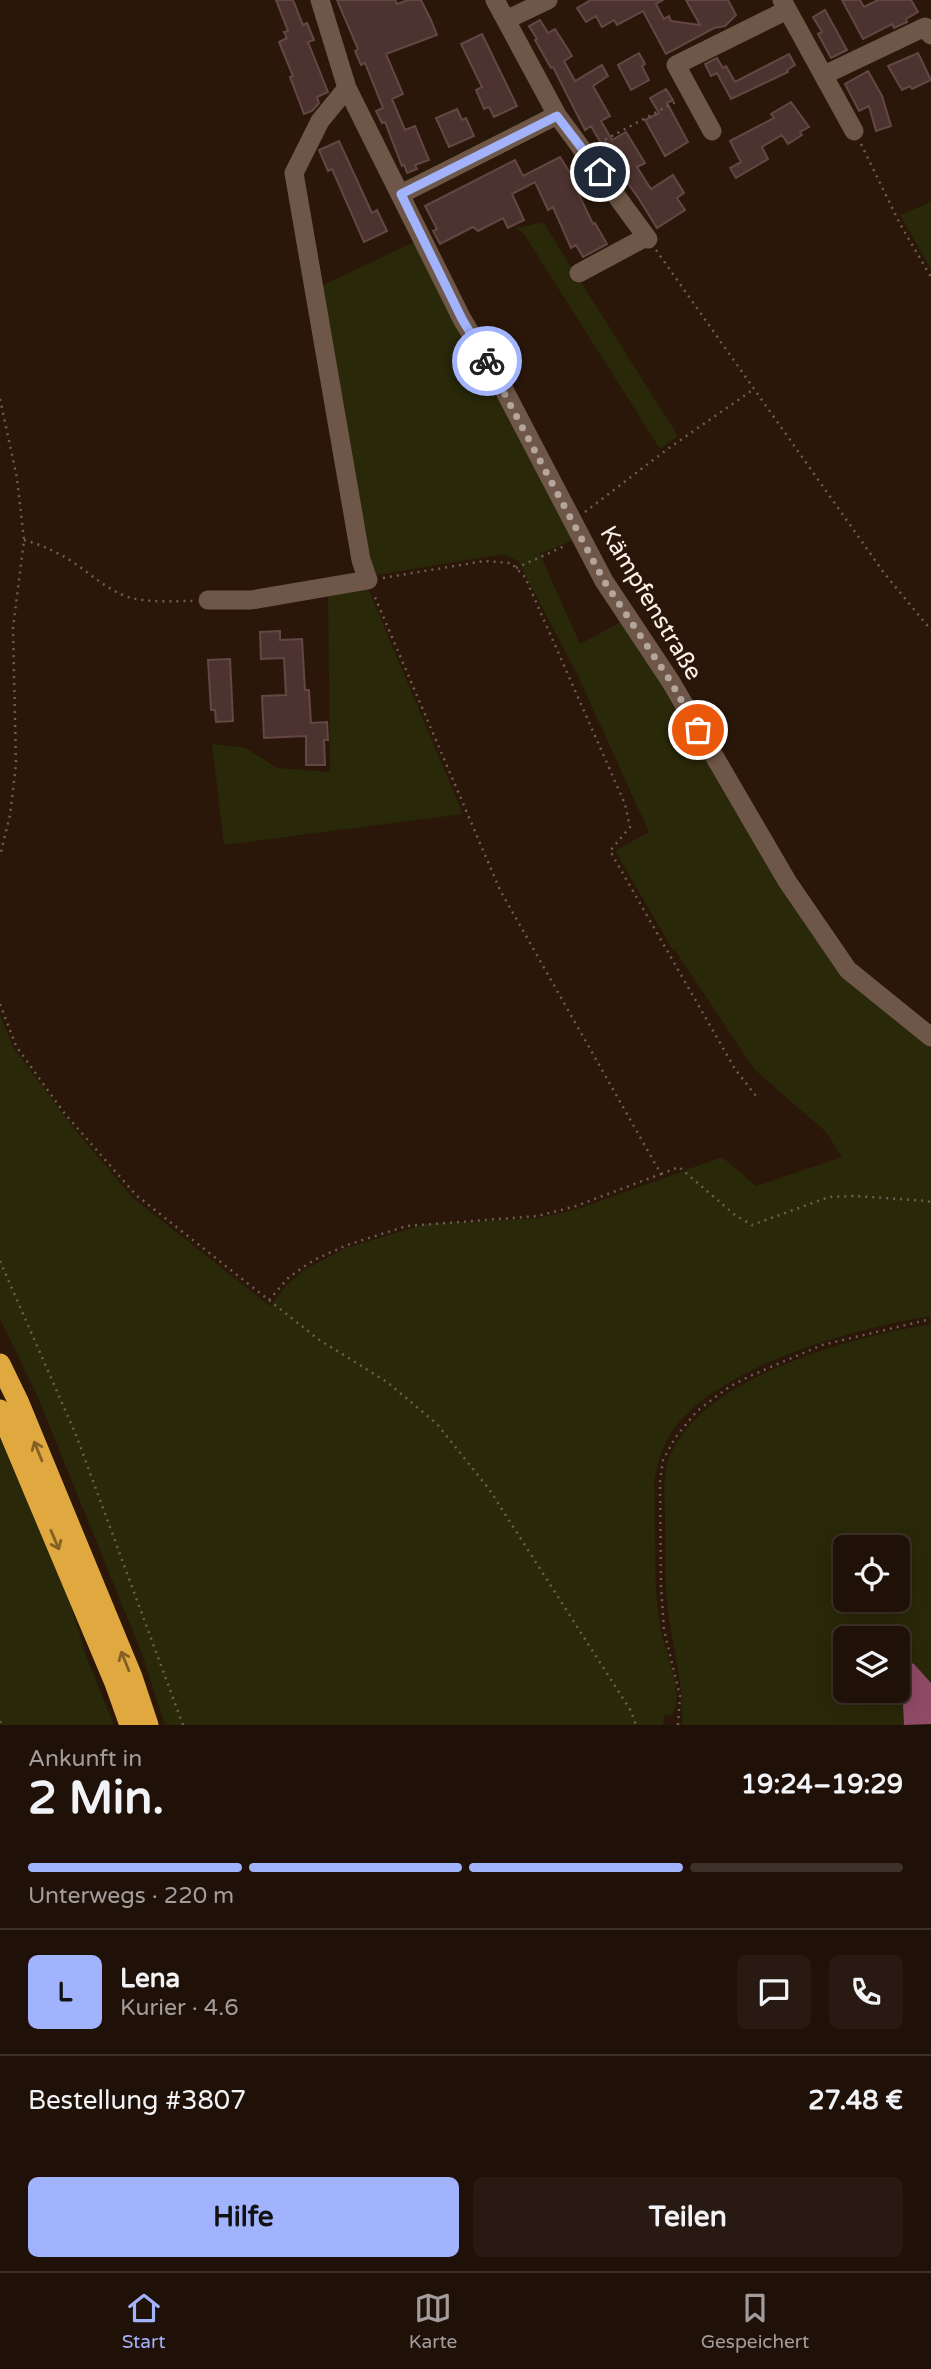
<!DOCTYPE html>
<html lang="de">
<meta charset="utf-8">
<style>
:root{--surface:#201108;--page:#281a12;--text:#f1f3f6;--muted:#a29d9c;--line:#3d3129;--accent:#a1b3fd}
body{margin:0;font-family:"Varela Round",sans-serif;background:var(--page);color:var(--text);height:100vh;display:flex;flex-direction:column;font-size:26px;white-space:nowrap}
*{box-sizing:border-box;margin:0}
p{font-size:23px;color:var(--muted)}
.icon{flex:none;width:38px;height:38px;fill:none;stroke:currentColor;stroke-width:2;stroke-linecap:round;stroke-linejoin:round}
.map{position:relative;height:1725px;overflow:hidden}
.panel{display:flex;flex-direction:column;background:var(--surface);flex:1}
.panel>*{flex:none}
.tools{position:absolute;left:833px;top:1535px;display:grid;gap:14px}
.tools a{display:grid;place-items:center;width:77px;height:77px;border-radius:10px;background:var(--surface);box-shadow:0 4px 18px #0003,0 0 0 2px var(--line);font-size:35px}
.pin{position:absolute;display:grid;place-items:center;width:60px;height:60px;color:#fff;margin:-30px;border:4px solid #fff;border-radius:50%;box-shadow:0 2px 7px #0007}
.courier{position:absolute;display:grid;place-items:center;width:70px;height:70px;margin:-35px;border:5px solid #a1b3fd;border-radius:50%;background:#fff;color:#222;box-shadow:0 2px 9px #0007}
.head em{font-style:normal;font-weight:800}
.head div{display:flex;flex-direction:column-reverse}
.head{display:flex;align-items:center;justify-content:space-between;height:119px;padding:0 28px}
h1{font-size:46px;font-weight:800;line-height:52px}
.bar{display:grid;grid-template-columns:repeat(4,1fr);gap:10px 7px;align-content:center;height:84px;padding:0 28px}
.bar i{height:9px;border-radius:5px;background:var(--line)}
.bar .active{background:var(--accent)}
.bar p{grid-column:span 4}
.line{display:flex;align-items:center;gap:18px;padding:0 28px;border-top:2px solid var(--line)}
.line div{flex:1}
.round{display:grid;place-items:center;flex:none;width:74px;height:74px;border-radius:10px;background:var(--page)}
.button{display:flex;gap:14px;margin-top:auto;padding:14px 28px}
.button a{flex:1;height:80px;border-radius:10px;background:var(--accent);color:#111;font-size:28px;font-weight:800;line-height:80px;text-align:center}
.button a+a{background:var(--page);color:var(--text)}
.dock{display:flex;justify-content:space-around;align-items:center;height:98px;border-top:2px solid var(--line);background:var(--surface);font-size:19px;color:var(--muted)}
.dock a{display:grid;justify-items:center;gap:4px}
.dock .active{color:var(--accent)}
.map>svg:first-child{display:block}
.green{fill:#292809;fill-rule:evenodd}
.water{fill:#8f4b65}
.building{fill:#4d3330;stroke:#624744;stroke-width:2}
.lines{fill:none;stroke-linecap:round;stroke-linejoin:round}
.path{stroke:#6e5d53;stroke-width:2.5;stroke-dasharray:2 5;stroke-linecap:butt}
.minor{stroke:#6e5748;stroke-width:19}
.highway{stroke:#dfa940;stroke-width:21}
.oneway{stroke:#846025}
.done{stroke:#b4a59d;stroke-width:7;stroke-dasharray:0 12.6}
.route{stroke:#a1b3fd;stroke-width:9}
.labels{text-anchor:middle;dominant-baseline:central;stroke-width:5;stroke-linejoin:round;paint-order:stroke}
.street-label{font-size:24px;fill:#fef2ec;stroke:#2a170a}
</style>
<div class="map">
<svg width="931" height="1725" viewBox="0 0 931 1725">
<rect width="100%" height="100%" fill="#2a170a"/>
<path class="green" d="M 931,202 L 931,269 L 900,215 Z
M 543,222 L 678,436 L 660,449 L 524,234 L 516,228 Z
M 416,241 L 576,539 L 540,554 L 580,644 L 624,620 L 640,643 L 705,760 L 762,855 L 844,972 L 931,1041 L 931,1316 C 855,1328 734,1362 681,1420 C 664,1438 658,1461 654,1484 C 657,1532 652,1583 661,1631 C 665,1652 686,1696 672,1715 L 665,1714 L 663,1725 L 165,1725 L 142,1654 L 37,1395 L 0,1319 L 0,1015 L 13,1047 L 72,1126 L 133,1198 L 270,1306 L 286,1286 L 304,1270 L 346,1248 L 426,1224 L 540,1218 L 581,1208 L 722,1157 L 756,1186 L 842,1157 L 826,1132 L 755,1070 L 675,950 L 678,947 L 673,950 L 615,851 L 649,832 L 578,676 L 518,561 L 502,554 L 377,575 L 366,566 L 319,287 Z
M 360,586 L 369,591 L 463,814 L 224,845 L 212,744 L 246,748 L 277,768 L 330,772 L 328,594 Z
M 931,1324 L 931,1683 L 914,1664 L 898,1658 L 898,1638 L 845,1638 L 845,1690 L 882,1691 L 883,1695 L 895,1696 L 903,1705 L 904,1725 L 682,1725 C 684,1678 669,1636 666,1589 C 665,1566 665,1542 665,1519 C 665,1501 662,1479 668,1461 C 697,1377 852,1337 931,1324 ZM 845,1547 L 898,1547 L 898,1600 L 845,1600 Z
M 0,1439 L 66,1591 L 87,1658 L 114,1725 L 0,1725 Z"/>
<path class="water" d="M 898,1658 L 914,1664 L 931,1683 L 931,1724 L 904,1725 L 903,1705 L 895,1696 L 883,1695 L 882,1691 L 898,1690 Z"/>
<path class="building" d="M 276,0 L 293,0 L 303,25 L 307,23 L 314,40 L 308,42 L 328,92 L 317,97 L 319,103 L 312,111 L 304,114 L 290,77 L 293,76 L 279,42 L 287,38 L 284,32 L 288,31 Z
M 337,0 L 395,0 L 397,4 L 408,0 L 421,0 L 431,20 L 437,35 L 386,54 L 403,94 L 392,99 L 405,130 L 415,126 L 429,160 L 415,165 L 417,169 L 407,173 L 404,165 L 402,166 L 385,122 L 382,123 L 376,111 L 383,108 L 365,63 L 361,65 L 355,51 L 358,49 Z
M 591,0 L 663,0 L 656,4 L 664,19 L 669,16 L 671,21 L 700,25 L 686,0 L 728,0 L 736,15 L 725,26 L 714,28 L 666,54 L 643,11 L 617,25 L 614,20 L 602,27 L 596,16 L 586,22 L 577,8 Z
M 842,0 L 860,0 L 864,7 L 878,0 L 911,0 L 918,12 L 906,19 L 907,22 L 894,28 L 892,24 L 863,39 Z
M 825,10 L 847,50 L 831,58 L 818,34 L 822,32 L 813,17 Z
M 540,20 L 548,33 L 555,29 L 569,51 L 572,56 L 564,61 L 575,81 L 602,65 L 608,76 L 593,86 L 610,116 L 601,121 L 612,140 L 626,132 L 645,163 L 637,167 L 651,189 L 673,175 L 684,193 L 677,198 L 685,210 L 657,228 L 639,199 L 622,175 L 620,176 L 591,126 L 585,130 L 553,67 L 551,68 L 535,40 L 537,39 L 529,26 Z
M 482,34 L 517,106 L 494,117 L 489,107 L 484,109 L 476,90 L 482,87 L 461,44 Z
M 639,53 L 645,64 L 642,66 L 649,80 L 631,90 L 618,65 Z
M 918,53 L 931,80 L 912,89 L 910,86 L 902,90 L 888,66 Z
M 789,54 L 795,65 L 787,70 L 788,72 L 731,99 L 717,73 L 711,76 L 705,64 L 717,58 L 723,68 L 726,66 L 735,82 Z
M 868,71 L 882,96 L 891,126 L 876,131 L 869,106 L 859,111 L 845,84 Z
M 666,89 L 673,100 L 667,103 L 688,142 L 665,156 L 645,120 L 659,113 L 650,98 Z
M 791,102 L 809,127 L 800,132 L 802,135 L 788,144 L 782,135 L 762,147 L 768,159 L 736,178 L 730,168 L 741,162 L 730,141 L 774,118 L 771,114 Z
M 457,109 L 462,120 L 466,118 L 474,136 L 449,147 L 436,118 Z
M 339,141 L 372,213 L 377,210 L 387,231 L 364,242 L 332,169 L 328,171 L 319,150 Z
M 560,157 L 574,179 L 572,180 L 593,224 L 595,223 L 607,244 L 583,257 L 576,245 L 571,248 L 553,207 L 548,210 L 535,182 L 512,194 L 524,220 L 508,228 L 503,218 L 478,231 L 473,227 L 440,244 L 433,231 L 437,229 L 425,206 L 515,160 L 523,176 Z
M 280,631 L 280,640 L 302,639 L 305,690 L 309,690 L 311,723 L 327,722 L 328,740 L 324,740 L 325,765 L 306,765 L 306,736 L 264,738 L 262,696 L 286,695 L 284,658 L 261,659 L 260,632 Z
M 230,659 L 233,721 L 216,722 L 215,710 L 211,710 L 208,660 Z"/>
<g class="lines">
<path class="path" d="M 599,143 L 679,100
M 861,144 L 900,224 L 931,277
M 656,250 L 884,573 L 931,630
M 0,399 L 17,478 L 24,540 L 13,628 L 16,764 L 10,815 L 0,856
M 585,512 L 669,448 L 754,389
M 24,540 C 42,545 57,552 73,562 C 92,575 106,589 128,597 C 148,603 173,601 193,601
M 516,568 L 567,545
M 383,578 L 484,561 L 511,563 L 525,577 L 625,804 L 630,827 L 610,851 L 735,1069 L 756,1096
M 0,1004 L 16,1046 L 65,1114 L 136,1195 L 318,1339 L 387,1382 L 437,1424 L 489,1489 L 631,1711 L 636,1725
M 661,1174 L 679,1167 L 735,1215 L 752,1225 L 829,1197 L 856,1196 L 928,1201 L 931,1203
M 0,1261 L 76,1435 L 183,1725
M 269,1300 L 289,1277 L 314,1260 L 347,1245 L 407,1226 L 538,1216 L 576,1206 L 661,1174 L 500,890 L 374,595
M 0,1721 L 1,1725
M 678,1725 L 680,1696 L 664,1630 L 661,1586 L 660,1482 L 663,1460 L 675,1438 L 697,1411 L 729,1387 L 750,1376 L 822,1345 L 931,1319"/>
<path class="minor" d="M 320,0 L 347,88 L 462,319 L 501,384 L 604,581 L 671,682 L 787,881 L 848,970 L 931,1037
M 495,0 L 557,115 L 648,239
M 782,0 L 854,131
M 506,20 L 548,0
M 824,75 L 925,27 L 931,35
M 712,131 L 676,65 L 787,10
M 401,194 L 557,115
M 579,273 L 646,237
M 208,600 L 251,600 L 368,580 L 361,560 L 294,173 L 320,121 L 347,88"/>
<path class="highway" d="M 0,1364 L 18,1401 L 132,1677 L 148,1725
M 0,1410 L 115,1683 L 130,1725"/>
</g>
<defs><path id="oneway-shaft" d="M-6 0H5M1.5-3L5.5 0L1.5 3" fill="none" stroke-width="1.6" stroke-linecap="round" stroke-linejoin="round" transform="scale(1.75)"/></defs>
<g class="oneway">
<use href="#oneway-shaft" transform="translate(38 1451) rotate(-112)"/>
<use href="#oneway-shaft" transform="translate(55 1540) rotate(67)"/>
<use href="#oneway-shaft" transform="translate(125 1661) rotate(-112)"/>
</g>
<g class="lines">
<path class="done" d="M 487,361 L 604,581 L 671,682 L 698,730"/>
<path class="route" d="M 487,361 L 462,319 L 401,194 L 557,116 L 600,172"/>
</g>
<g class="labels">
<g class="street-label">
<text transform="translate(651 603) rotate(59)">Kämpfenstraße</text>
</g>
</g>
</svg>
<div class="tools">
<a><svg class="icon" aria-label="locate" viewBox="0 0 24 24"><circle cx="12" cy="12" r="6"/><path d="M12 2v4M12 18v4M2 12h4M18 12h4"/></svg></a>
<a><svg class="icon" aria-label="layers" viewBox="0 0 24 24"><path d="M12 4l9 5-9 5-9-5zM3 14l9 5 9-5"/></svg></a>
</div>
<div class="pin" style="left:698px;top:730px;background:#ea580c"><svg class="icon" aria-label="bag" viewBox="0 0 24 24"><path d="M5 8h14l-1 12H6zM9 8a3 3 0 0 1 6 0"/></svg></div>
<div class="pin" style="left:600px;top:172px;background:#1f2937"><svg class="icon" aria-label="home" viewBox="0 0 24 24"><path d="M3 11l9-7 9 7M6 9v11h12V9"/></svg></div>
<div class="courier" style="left:487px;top:361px"><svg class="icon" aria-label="bike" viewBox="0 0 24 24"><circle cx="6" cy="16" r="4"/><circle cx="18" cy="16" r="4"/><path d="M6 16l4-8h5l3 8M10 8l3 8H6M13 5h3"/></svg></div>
</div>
<section class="panel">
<div class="head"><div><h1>2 Min.</h1><p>Ankunft in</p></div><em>19:24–19:29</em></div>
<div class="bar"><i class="active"></i><i class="active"></i><i class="active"></i><i></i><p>Unterwegs · 220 m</p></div>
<div class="line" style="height:126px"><b class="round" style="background:var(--accent);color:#111">L</b><div><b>Lena</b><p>Kurier · 4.6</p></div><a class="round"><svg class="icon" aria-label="chat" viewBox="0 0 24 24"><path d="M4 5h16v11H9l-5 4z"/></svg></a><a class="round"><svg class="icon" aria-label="phone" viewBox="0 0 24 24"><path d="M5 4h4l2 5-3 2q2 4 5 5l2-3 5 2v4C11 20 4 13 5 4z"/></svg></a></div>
<div class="line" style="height:91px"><div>Bestellung #3807</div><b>27.48 €</b></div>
<div class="button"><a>Hilfe</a><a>Teilen</a></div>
</section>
<nav class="dock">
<a class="active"><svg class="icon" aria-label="home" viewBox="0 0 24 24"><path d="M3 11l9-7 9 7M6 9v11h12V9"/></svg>Start</a>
<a><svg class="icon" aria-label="map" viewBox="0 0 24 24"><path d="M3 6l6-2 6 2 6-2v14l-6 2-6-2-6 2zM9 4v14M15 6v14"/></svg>Karte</a>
<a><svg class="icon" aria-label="saved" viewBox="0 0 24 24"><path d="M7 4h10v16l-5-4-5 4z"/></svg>Gespeichert</a>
</nav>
